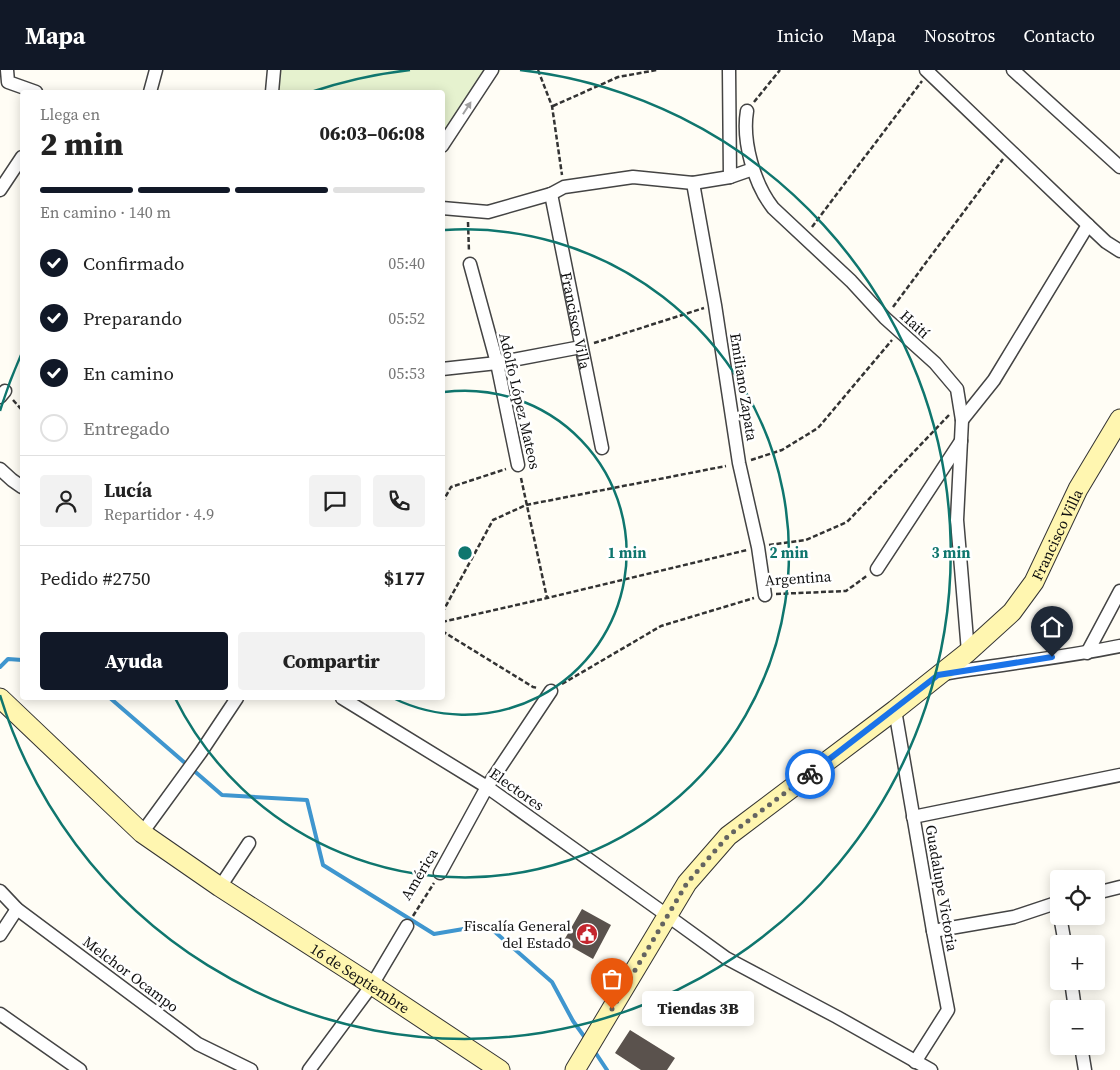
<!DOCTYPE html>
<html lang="es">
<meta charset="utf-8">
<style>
:root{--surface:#fff;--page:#f2f2f2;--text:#222;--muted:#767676;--line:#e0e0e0;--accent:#111827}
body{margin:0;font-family:"Source Serif 4",serif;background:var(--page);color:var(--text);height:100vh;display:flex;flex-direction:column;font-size:19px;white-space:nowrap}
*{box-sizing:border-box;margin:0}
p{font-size:16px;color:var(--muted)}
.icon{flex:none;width:28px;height:28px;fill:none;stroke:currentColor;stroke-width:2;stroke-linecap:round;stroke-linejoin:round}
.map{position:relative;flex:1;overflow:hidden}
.details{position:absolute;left:20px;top:20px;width:425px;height:610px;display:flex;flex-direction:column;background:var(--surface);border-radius:5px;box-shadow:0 2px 12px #0003}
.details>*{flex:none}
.fabs{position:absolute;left:1050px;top:800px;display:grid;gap:10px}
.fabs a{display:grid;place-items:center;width:55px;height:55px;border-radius:5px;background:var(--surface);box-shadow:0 2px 12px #0003;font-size:25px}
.pin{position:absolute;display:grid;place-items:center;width:42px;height:42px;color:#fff;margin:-51px -21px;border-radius:50% 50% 50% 0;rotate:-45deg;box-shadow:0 0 5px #0007}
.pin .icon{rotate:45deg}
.courier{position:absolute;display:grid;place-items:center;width:50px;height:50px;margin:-25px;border:4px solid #1a73e8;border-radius:50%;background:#fff;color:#222;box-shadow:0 1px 6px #0007}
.bubble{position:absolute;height:35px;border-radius:5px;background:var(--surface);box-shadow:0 2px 12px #0003;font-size:16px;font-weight:800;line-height:35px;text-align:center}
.overview em{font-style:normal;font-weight:800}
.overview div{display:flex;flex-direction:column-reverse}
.overview{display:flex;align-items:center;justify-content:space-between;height:85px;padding:0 20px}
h1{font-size:32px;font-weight:800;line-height:38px}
.bar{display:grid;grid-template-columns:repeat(4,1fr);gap:8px 5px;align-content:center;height:60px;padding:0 20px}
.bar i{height:6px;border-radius:4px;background:var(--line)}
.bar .selected{background:var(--accent)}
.bar p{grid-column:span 4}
.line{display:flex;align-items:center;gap:12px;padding:0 20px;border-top:1px solid var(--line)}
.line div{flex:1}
.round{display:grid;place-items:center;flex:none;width:52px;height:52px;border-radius:5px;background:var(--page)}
ol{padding:0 20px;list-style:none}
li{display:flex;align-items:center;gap:15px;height:55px}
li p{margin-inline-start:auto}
li .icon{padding:5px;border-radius:50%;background:var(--accent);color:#fff;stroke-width:4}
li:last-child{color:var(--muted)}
li i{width:28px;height:28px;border:2px solid var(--line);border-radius:50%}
.action{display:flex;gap:10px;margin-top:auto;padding:10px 20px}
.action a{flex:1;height:58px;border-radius:5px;background:var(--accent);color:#fff;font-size:20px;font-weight:800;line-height:58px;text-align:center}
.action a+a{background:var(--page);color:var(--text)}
header{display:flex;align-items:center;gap:30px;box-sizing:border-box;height:70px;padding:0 25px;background:var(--accent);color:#fff}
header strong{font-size:24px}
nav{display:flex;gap:28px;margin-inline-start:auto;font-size:18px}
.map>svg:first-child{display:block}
.pitch{fill:#e6f2cf}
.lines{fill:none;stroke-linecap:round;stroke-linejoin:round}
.stream{stroke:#3f96cf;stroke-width:4}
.building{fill:#5a524d}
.street-casing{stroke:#444;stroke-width:15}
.secondary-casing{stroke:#333;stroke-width:21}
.path{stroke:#333;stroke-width:2.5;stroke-dasharray:5 2.5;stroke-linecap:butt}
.street{stroke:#fff;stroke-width:12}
.secondary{stroke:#fff6b0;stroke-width:19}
.oneway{fill:#a0a0a0}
.done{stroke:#646461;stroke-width:5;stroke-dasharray:0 9}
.route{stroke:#1a73e8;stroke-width:6}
.ring{fill:none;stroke:#0f766e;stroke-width:2.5}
.labels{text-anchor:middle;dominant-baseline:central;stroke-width:5;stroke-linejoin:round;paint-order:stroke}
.street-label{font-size:15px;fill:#111;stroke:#fff}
.poi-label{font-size:15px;fill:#111;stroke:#fff;text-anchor:end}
.centre{fill:#0f766e;stroke:#fff;stroke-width:2.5}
.ring-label{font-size:15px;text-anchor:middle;font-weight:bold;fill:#0f766e;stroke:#fff;stroke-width:5;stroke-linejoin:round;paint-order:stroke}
</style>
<header>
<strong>Mapa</strong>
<nav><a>Inicio</a><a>Mapa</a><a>Nosotros</a><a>Contacto</a></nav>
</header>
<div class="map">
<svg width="1120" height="1000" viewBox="0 0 1120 1000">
<rect width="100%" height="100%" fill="#fffdf5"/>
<path class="pitch" d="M 279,0 L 501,0 L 443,76 L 442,22 L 277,22 Z"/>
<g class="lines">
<path class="stream" d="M 0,597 L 8,589 L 22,590
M 110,628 L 222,725 L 307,730 L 323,795 L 434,864 L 487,855 L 552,912 L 573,951 L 586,969
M 593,979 L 607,1000"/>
</g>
<path class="building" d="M 582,839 L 611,855 L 593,889 L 563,872 Z
M 630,960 L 675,988 L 667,1000 L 641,1000 L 615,983 Z"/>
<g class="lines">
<g class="street-casing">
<g id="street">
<path d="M 7,0 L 8,12 L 36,22"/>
<path d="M 729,0 L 730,107"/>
<path d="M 926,0 L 1088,155 L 1106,172 L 1120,181"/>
<path d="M 1013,0 L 1120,97"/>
<path d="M 150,22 L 156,0"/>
<path d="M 272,22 L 274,0"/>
<path d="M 747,41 C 742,71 754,114 773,138 L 851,211 L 885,248 L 935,293 L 957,319 L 962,350 L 957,450 L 968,582"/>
<path d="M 442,76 L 492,0"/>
<path d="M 693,113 L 715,235 L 739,393 L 758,477 L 765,525"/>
<path d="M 0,120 L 22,87"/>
<path id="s1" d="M 551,124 L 602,378"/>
<path d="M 442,138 L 488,142 L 551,124 L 564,117 L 633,107 L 693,113 L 730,107 L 753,99"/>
<path d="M 470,194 L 497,293 L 518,395"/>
<path d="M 442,299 L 497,293 L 581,277"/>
<path d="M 0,327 L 5,321"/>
<path d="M 962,350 L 994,310 L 1088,155"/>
<path d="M 0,399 L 12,410 L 22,417"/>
<path d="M 877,499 L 961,371"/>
<path d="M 1087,583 L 1120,521"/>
<path d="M 942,604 C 1001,594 1061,588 1120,576"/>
<path d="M 342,628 L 487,717 L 668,846 L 726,888 L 837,947 L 931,1000"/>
<path d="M 895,640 L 933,861 L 948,940 L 915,992"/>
<path d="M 913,747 L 1120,705"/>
<path d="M 142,763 L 201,682 L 237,628"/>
<path d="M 440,803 L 487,717 L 551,621"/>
<path d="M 220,817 L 249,773"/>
<path d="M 0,821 L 17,839 L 198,974 L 251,1000"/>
<path d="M 1096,823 L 1120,817"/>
<path d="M 1060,846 L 1065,874"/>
<path d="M 933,861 L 1014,847 L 1059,832"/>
<path d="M 0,865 L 17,839"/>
<path d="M 1071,911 L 1075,939"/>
<path d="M 0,944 L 80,1000"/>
<path d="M 1081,976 L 1085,1000"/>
<path d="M 309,1000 L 372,915 L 407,856"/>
</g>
</g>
<g class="secondary-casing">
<g id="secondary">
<path id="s2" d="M 0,628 L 142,763 L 220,817 L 372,915 L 500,1000"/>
<path id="s3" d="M 575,1000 L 687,813 L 728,766 L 895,640 L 968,582 L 1012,542 L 1034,512 L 1078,419 L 1120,349"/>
</g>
</g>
<path class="path" d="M 538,0 L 552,36 L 562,105
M 754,32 L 780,0
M 553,36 L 618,7 L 657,0
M 468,152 L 469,182
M 812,157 L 922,11
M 893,237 L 1003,89
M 594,273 L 704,238
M 13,330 L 22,340
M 751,390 L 782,380 L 818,358 L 892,270
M 521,408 L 547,528
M 442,433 L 451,417 L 506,399
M 769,475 L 806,470 L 847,452 L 949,345
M 776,524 L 846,521 L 868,505
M 442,543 L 493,450 L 526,435 L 726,396
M 442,552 L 547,528 L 747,480
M 442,561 L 533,617 L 538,618
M 562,614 L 661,556 L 754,528
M 413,846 L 434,813"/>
<use href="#street" class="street"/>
<use href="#secondary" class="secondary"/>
</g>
<defs><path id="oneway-solid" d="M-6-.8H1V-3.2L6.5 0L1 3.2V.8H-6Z" transform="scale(1.25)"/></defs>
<use class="oneway" href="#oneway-solid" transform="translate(467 38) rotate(-57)"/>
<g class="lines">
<path class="done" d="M 612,939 L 687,813 L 728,766 L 810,704"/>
<path class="route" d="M 810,704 L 938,605 L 1052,587"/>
</g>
<g class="ring">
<path d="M444 322A162 162 0 1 1 393 628"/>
<path d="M445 160A324 324 0 1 1 175 628"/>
<path d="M0 341A486 486 0 0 1 21 285M311 22A486 486 0 0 1 410 0M520 0A486 486 0 1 1 0 625"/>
</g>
<defs>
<g id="civic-disc" transform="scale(1.125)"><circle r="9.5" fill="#c4262e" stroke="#fff"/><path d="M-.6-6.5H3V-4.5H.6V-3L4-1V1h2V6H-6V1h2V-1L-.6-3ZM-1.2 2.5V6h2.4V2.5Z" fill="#fff"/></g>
</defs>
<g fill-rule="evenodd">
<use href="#civic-disc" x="587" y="864"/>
</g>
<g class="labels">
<g class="street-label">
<text stroke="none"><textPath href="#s1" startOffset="129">Francisco Villa</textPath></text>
<text transform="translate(915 254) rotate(42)">Haití</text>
<text transform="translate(744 317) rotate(81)">Emiliano Zapata</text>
<text transform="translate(520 331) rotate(77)">Adolfo López Mateos</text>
<text stroke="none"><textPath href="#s3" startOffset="732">Francisco Villa</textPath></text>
<text transform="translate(798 508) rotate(-4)">Argentina</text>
<text transform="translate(517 719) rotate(35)">Electores</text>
<text transform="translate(419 804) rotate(-59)">América</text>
<text transform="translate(942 818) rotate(80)">Guadalupe Victoria</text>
<text transform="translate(131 904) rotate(37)">Melchor Ocampo</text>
<text stroke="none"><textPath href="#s2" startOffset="458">16 de Septiembre</textPath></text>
</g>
<g class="poi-label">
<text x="571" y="855">Fiscalía General<tspan x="571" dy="17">del Estado</tspan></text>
</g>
</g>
<circle cx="465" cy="483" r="8" class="centre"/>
<g class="ring-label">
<text x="627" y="488">1 min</text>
<text x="789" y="488">2 min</text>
<text x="951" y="488">3 min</text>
</g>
</svg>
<div class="fabs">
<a><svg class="icon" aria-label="locate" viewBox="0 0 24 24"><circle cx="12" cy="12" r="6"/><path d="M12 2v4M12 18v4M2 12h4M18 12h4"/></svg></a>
<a>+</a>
<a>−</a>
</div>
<div class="pin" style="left:612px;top:939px;background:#ea580c"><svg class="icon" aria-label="bag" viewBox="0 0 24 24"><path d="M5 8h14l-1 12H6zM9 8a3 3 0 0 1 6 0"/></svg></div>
<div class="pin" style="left:1052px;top:587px;background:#1f2937"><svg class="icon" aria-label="home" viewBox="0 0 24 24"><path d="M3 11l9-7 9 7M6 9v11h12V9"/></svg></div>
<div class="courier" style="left:810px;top:704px"><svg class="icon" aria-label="bike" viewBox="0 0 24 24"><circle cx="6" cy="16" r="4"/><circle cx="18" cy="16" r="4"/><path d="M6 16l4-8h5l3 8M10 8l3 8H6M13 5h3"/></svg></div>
<div class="bubble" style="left:642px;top:921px;width:112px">Tiendas 3B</div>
<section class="details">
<div class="overview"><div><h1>2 min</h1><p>Llega en</p></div><em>06:03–06:08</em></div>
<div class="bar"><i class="selected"></i><i class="selected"></i><i class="selected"></i><i></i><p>En camino · 140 m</p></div>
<ol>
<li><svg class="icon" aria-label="check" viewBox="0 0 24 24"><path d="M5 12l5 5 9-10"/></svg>Confirmado<p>05:40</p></li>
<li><svg class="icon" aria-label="check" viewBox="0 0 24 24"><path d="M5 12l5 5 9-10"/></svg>Preparando<p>05:52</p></li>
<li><svg class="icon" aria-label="check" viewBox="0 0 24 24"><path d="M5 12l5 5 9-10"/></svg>En camino<p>05:53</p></li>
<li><i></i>Entregado</li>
</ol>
<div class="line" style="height:90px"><a class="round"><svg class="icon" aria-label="person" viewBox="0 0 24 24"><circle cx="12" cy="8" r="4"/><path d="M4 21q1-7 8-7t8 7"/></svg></a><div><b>Lucía</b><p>Repartidor · 4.9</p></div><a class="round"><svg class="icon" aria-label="chat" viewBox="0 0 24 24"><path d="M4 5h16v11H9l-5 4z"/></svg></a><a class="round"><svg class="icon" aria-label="phone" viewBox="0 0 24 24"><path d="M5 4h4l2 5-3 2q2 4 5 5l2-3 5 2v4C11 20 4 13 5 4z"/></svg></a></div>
<div class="line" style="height:65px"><div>Pedido #2750</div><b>$177</b></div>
<div class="action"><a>Ayuda</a><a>Compartir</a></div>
</section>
</div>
